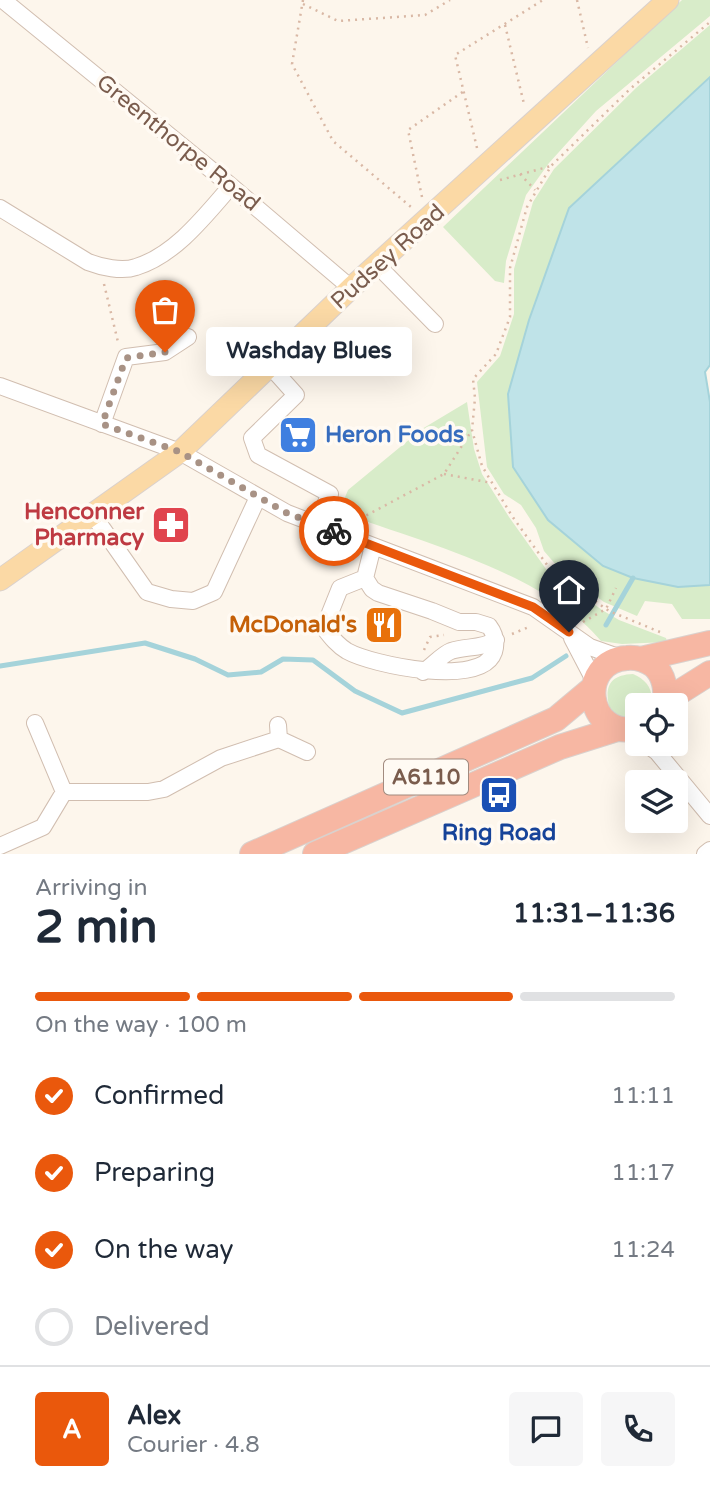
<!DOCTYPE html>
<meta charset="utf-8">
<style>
:root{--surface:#fff;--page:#f6f6f7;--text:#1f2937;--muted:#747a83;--line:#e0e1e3;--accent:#ea580c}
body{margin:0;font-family:"Varela Round",sans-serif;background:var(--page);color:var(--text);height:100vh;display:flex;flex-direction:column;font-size:26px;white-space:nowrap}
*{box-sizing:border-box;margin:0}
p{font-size:23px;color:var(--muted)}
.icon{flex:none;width:38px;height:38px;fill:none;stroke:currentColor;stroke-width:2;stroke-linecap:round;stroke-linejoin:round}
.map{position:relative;height:854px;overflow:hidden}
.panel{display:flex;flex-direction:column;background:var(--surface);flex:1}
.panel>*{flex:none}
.buttons{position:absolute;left:625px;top:693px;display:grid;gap:14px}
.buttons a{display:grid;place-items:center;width:63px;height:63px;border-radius:7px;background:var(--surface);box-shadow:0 7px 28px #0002;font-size:35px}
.pin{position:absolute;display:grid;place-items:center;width:60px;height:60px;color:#fff;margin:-72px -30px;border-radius:50% 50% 50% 0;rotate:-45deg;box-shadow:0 0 7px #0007}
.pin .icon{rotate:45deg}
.courier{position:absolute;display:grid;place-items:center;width:70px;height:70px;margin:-35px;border:5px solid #ea580c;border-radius:50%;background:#fff;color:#222;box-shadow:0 2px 9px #0007}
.bubble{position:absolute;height:49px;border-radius:7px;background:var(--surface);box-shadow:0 7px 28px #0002;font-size:23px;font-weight:700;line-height:49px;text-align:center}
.summary em{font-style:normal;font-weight:700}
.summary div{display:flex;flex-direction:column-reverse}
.summary{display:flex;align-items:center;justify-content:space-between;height:119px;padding:0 35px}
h1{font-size:46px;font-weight:700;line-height:52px}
.bar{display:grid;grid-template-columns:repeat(4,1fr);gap:10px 7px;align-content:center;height:84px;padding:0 35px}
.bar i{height:9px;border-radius:5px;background:var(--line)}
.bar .selected{background:var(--accent)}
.bar p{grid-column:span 4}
.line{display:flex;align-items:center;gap:18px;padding:0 35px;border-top:2px solid var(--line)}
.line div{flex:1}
.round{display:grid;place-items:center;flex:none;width:74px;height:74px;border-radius:7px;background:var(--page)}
ol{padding:0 35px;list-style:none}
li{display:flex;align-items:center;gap:21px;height:77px}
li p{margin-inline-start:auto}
li .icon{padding:7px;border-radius:50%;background:var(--accent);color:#fff;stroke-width:4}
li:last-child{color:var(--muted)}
li i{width:38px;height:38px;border:4px solid var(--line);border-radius:50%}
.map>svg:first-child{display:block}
.green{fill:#d8ecc9}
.water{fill:#bfe3e8;stroke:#a5d3da;stroke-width:2}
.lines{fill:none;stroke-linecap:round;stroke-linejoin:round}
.stream{stroke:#a5d3da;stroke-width:5}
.minor-casing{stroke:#d1beb0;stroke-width:18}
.major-casing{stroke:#dad1cd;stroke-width:23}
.highway-casing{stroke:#dad1cd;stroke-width:26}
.path{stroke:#d9b8a5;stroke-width:2.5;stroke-dasharray:2 5;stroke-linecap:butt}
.minor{stroke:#fff;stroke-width:16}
.major{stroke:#fbd9a5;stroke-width:21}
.highway{stroke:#f7b7a3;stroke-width:24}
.done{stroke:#a89285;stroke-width:7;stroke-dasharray:0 12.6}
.route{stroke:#ea580c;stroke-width:9}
.labels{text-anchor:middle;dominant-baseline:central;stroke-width:7;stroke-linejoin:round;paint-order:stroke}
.shield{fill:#fffaf3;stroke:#a28b7f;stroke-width:2}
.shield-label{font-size:21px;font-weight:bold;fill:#7a5c4d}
.street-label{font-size:23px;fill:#7a5c4d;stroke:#fffaf3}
.shop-label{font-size:23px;font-weight:bold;fill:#366cbe;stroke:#fffaf3;text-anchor:start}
.health-label{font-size:23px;font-weight:bold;fill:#be3a42;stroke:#fffaf3;text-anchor:end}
.food-label{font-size:23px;font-weight:bold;fill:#c56008;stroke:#fffaf3;text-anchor:end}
.transit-label{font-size:23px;font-weight:bold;fill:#164399;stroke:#fffaf3}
</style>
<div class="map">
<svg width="710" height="854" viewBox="0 0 710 854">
<rect width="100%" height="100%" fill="#fdf6ec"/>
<path class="green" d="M 682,0 L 710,0 L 710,16 L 596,111 L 549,163 L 526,195 L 506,261 L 504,283 L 495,281 L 443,227 Z
M 710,25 L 710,77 L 569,208 L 529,320 L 678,587 L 710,585 L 710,619 L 682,619 L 672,604 L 645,601 L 637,616 L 604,602 L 562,572 L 544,551 L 536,528 L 521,505 L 504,494 L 487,467 L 477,382 L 500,356 L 514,314 L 514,269 L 533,202 L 554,169 L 636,88 Z
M 467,402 L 474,449 L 482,474 L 509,517 L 546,569 L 602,610 L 619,620 L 666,638 L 667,642 L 622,644 L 601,641 C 544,573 422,542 339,512 L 348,490 L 422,429 Z
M 633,674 C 647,680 654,690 651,705 L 637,705 L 637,719 L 632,721 L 611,713 C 604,691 606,675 633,674 Z"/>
<path class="water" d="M 710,77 L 710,365 L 705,372 L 710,402 L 710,585 L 678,587 L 633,578 L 603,566 L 548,520 L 513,467 L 508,394 L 529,320 L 569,208 Z"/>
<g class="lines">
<path class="stream" d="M 606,625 L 633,578
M 0,666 L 145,643 L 195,659 L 228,675 L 261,672 L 283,659 L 313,660 L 355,691 L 402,713 L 532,678 L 566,656"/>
<g class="minor-casing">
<path id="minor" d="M 3,0 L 231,186 L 351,288
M 0,208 L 88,262 C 101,267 122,272 136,267 C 175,255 205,216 231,186
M 378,266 L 435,324
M 270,366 L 296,395 L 252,438 L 258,455 L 330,494 L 316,524
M 0,386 L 180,452 L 287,513 L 533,607 L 590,647 L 621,658
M 102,424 L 126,357 L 165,352 L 188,337
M 93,515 L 147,592 L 171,599 L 193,601 L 214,592 L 258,497
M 365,578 L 372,589 L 378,593 L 432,611 L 459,622 L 476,622 L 489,626 C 495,634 497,642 494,652 C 482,688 372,665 347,651 C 337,645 331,637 324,628 L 340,588 L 365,578 L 373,546
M 572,638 L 595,682
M 423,672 C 433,666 441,655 451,651 C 466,646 482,649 496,640
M 35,723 L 64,792
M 279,739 L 307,752
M 646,744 L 657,752 L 710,816
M 0,846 L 43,827 L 64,792 L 148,792 L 164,789 L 221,758 L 279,739 L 278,725
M 705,854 L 710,850"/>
</g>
<g class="major-casing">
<path id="major" d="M 0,580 L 180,452 L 351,288 L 668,0"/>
</g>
<g class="highway-casing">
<path id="highway" d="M 641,659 L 710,643
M 666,705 L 675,695 L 710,673
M 637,729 C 585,738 577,661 627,658 C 637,657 645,660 653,665 C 665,675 667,692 664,705
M 252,854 L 556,719 L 593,688
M 315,854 L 560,747 L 617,729"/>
</g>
<path class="path" d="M 303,0 L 292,64 L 333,141 L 411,207
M 577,0 L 588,48
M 303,4 L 338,21 L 425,15 L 450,0
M 505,25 L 524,104
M 477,148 L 455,55 L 543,0
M 520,174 L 535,190
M 500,180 L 551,166
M 422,197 L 408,130 L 464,91
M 104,284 L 118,342
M 444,474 L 492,483
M 354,522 L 444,474 L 472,430
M 583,622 L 606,609 L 616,588
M 660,632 L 609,611 L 550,569 L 512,516 L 482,466 L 472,430 L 475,398 L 473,379 L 496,354 L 510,317 L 510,268 L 527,207 L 551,166 L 630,89 L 710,22
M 512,634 L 531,626
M 424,650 L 430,637 L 444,635"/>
<use href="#minor" class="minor"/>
<use href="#major" class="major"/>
<use href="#highway" class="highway"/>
</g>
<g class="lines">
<path class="done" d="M 165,352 L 126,358 L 102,424 L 180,452 L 287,513 L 334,531"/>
<path class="route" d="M 334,531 L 533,607 L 569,632"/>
</g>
<defs>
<g id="supermarket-square" transform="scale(2.0125)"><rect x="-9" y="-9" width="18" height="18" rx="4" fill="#3f7fe0" stroke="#fffaf3"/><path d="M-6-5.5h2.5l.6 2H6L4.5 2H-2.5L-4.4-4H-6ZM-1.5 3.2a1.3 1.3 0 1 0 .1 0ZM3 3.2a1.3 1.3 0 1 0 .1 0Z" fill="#fff"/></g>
<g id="pharmacy-square" transform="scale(2.0125)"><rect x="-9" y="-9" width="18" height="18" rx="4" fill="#e0444e" stroke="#fffaf3"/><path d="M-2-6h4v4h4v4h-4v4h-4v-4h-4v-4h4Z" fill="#fff"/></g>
<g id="restaurant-square" transform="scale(2.0125)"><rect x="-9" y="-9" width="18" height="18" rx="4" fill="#e8710a" stroke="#fffaf3"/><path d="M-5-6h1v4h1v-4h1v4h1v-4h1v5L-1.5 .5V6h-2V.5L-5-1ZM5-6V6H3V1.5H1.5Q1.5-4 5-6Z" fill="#fff"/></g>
<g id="bus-square" transform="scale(2.0125)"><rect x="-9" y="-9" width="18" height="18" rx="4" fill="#1a4fb4" stroke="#fffaf3"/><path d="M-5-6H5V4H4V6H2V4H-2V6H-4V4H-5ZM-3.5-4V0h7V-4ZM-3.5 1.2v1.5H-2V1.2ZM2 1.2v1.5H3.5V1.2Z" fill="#fff"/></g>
</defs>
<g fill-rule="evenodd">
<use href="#supermarket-square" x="298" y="435"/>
<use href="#pharmacy-square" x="171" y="525"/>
<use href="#restaurant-square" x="384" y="625"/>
<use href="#bus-square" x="499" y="795"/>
</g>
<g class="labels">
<rect class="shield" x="384" y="759.5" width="84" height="35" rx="5"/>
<g class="shield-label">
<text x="426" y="777">A6110</text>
</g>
<g class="street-label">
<text transform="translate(178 143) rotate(39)">Greenthorpe Road</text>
<text transform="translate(388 257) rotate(-42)">Pudsey Road</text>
</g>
<g class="shop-label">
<text x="325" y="435">Heron Foods</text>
</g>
<g class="health-label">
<text x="144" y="512">Henconner<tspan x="144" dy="26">Pharmacy</tspan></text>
</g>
<g class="food-label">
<text x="357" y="625">McDonald's</text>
</g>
<g class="transit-label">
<text x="499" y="833">Ring Road</text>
</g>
</g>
</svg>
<div class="buttons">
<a><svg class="icon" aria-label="locate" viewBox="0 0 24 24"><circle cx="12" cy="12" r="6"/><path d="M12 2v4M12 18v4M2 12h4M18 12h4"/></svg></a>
<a><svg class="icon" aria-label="layers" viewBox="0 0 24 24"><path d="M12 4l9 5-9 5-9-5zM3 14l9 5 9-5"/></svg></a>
</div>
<div class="pin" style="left:165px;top:352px;background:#ea580c"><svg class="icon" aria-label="bag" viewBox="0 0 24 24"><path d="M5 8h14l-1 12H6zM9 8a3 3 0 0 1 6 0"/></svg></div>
<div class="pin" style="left:569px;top:632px;background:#1f2937"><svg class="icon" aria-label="home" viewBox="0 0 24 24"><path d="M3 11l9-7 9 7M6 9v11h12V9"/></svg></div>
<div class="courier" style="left:334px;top:531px"><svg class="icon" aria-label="bike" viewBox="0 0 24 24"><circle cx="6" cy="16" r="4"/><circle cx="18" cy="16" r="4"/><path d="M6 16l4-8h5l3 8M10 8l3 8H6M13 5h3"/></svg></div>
<div class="bubble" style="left:206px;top:327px;width:206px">Washday Blues</div>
</div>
<section class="panel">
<div class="summary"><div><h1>2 min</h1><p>Arriving in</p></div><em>11:31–11:36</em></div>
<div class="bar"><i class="selected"></i><i class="selected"></i><i class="selected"></i><i></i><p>On the way · 100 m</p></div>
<ol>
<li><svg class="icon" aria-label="check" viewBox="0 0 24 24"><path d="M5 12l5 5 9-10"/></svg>Confirmed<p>11:11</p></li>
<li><svg class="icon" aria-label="check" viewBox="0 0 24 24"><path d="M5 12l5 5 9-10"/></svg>Preparing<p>11:17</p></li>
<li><svg class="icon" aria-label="check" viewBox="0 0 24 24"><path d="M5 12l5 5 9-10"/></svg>On the way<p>11:24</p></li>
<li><i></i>Delivered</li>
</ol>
<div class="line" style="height:126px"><b class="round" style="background:var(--accent);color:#fff">A</b><div><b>Alex</b><p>Courier · 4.8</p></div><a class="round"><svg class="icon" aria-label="chat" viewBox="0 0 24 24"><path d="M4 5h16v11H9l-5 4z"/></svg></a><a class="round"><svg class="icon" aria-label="phone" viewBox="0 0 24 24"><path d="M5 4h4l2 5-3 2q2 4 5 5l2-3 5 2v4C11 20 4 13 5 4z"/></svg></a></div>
</section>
